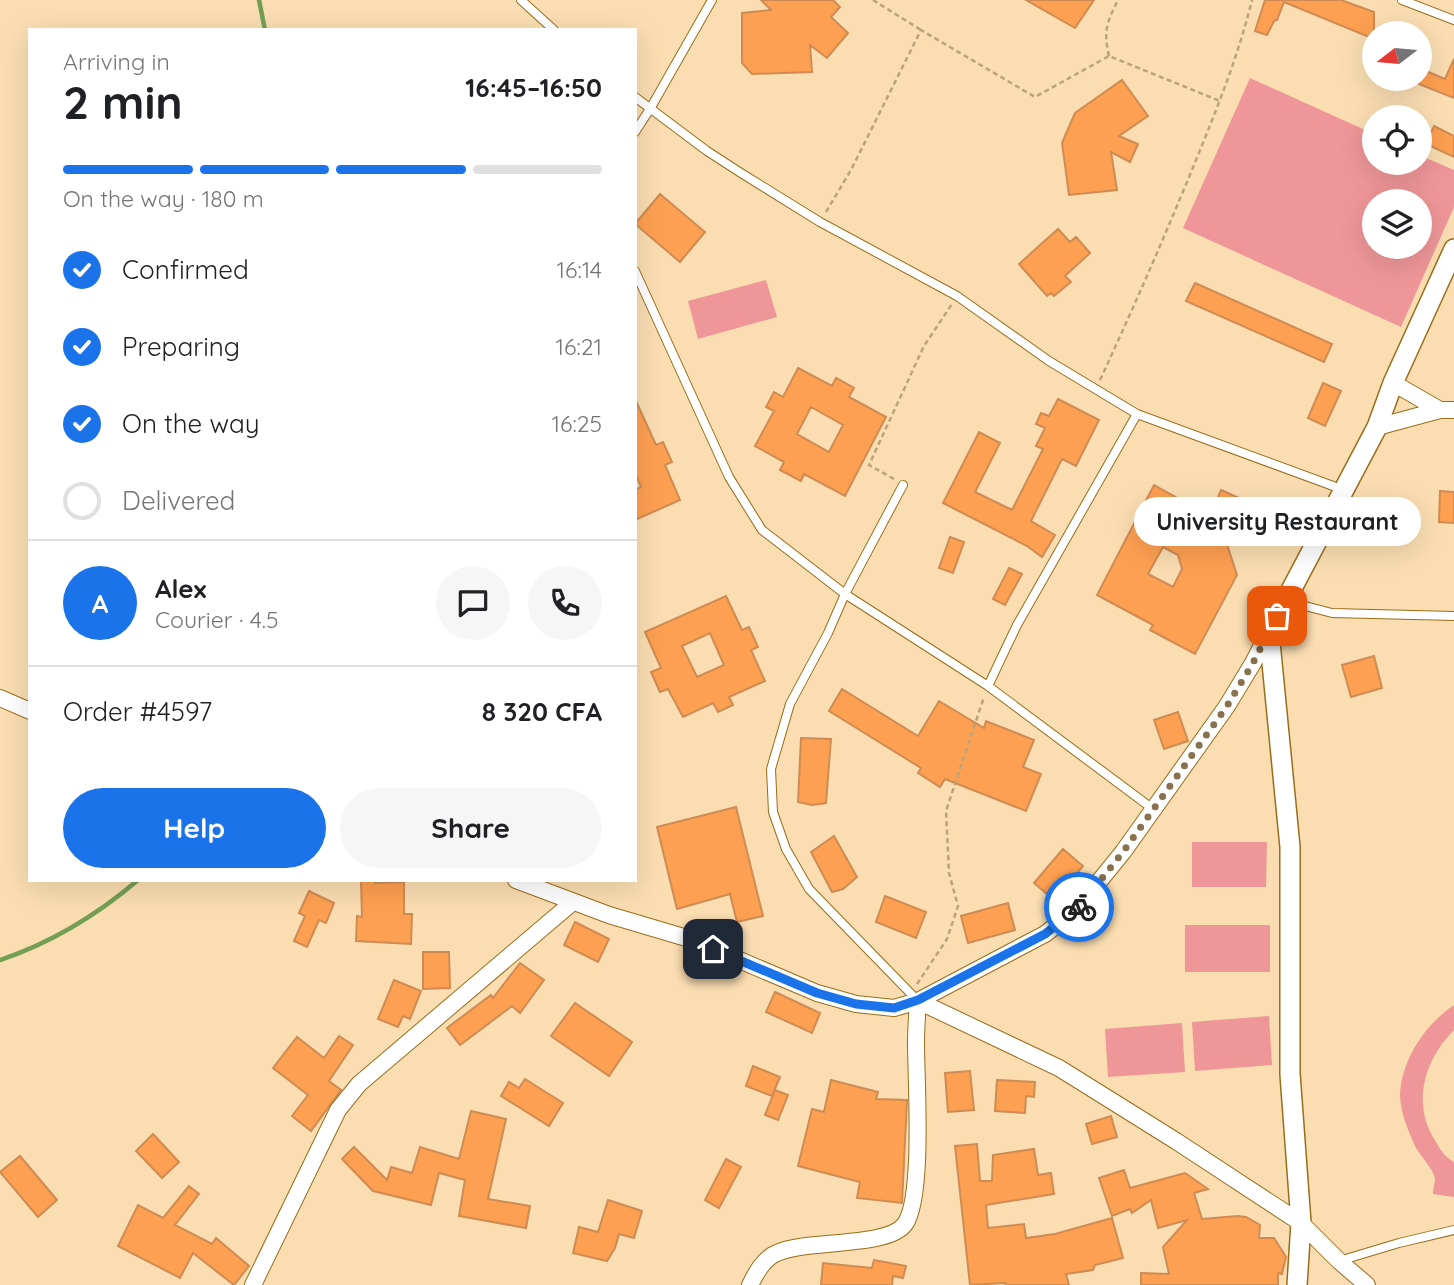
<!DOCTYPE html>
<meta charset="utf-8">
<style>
:root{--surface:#fff;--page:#f6f6f6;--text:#202124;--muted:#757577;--line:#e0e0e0;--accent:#1a73e8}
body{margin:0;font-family:Quicksand,sans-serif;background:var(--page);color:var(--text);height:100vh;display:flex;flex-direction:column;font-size:26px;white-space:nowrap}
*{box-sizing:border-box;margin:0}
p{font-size:23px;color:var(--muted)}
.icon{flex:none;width:38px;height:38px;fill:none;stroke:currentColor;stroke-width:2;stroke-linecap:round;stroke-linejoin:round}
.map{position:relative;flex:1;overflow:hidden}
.side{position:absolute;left:28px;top:28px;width:609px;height:854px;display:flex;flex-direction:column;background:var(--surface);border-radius:0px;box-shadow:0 7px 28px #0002}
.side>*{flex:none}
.needle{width:46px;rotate:254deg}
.fabs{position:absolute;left:1362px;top:21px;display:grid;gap:14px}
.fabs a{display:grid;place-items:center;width:70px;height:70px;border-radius:50%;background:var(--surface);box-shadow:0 7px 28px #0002;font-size:35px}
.pin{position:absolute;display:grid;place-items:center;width:60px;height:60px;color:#fff;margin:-30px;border-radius:14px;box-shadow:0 4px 10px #0006}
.courier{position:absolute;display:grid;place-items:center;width:70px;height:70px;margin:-35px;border:5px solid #1a73e8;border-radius:50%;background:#fff;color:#222;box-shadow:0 2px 9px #0007}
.bubble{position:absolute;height:49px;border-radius:24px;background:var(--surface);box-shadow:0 7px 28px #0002;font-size:23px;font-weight:700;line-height:49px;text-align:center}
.overview em{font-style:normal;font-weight:700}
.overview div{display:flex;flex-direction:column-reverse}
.overview{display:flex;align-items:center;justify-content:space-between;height:119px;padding:0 35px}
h1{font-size:46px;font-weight:700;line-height:52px}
.bar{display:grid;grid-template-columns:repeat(4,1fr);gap:10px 7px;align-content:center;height:84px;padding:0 35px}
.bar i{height:9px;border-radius:5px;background:var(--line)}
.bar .on{background:var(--accent)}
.bar p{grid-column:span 4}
.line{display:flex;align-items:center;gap:18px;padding:0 35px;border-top:2px solid var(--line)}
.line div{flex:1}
.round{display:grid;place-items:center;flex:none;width:74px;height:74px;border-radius:37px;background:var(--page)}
ol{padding:0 35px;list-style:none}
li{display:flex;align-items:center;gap:21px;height:77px}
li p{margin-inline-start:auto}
li .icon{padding:7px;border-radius:50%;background:var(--accent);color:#fff;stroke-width:4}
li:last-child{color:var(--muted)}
li i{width:38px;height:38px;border:4px solid var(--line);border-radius:50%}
.cta{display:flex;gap:14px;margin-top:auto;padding:14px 35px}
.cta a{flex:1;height:80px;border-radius:42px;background:var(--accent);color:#fff;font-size:28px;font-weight:700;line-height:80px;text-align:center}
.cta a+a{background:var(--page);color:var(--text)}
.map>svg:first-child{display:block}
.green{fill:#ef9698;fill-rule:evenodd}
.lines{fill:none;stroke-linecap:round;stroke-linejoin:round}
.stream{stroke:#739f54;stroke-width:4.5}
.building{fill:#fea051;stroke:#cf8b54;stroke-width:2;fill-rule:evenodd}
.service-casing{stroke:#996d19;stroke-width:10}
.minor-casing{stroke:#996d19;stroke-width:18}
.tertiary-casing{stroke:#996d19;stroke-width:22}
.path{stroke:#bba27a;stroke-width:2.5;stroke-dasharray:5 3.5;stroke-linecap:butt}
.service{stroke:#fff;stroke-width:8}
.minor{stroke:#fff;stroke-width:16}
.tertiary{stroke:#fff;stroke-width:19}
.done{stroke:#88714d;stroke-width:7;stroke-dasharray:0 12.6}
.route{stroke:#1a73e8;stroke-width:9}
</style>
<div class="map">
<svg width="1454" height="1285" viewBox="0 0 1454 1285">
<rect width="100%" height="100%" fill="#faddb1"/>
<path class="green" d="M 1250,78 L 1374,134 L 1374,163 L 1419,163 L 1419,155 L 1454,170 L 1454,207 L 1401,327 L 1183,228 ZM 1374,201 L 1419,201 L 1419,247 L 1374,247 Z
M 766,280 L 777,317 L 698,339 L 688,301 Z
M 1192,842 L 1267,842 L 1266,887 L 1192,887 Z
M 1185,925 L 1270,925 L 1270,972 L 1185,972 Z
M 1454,1005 L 1454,1030 C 1424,1060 1411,1105 1436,1142 C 1441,1151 1445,1157 1454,1162 L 1454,1197 L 1433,1194 C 1433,1190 1435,1182 1435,1178 C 1432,1167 1420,1156 1415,1146 C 1408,1130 1400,1112 1400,1094 C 1402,1058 1426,1024 1454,1005 Z
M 1269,1016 L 1272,1065 L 1195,1071 L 1192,1022 Z
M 1182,1023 L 1185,1072 L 1108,1077 L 1105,1029 Z"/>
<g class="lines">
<path class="stream" d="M 259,0 L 265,30
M 0,960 C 51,943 97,915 138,880"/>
</g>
<path class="building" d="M 761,0 L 833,0 L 840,7 L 831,17 L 848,33 L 827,58 L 810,45 L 812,72 L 752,74 L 742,63 L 742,13 L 771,10 Z
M 1026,0 L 1094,0 L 1075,28 Z
M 1265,0 L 1341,0 L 1374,12 L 1374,39 L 1284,2 L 1277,20 L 1274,21 L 1267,35 L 1255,31 Z
M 1454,59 L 1454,98 L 1419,84 L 1419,68 L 1445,79 Z
M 1122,80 L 1148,116 L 1119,136 L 1138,144 L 1130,162 L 1111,152 L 1117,190 L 1069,195 L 1062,143 L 1075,113 Z
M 1434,126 L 1454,136 L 1454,157 L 1426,144 Z
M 660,194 L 705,232 L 680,262 L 635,224 Z
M 1058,229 L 1070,242 L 1076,237 L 1090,253 L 1065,276 L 1071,282 L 1054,296 L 1051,293 L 1047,296 L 1019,264 Z
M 1195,283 L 1332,344 L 1324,362 L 1186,301 Z
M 798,368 L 832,386 L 836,378 L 854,388 L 849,397 L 886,417 L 845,496 L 804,474 L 801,481 L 780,470 L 784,462 L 755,446 L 774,411 L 766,407 L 774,392 L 783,397 ZM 811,407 L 843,425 L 829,452 L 797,434 Z
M 1323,383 L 1341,391 L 1325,426 L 1308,418 Z
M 635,399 L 656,445 L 663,442 L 672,462 L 665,465 L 680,500 L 635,520 L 635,490 L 641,487 L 635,473 Z
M 1058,399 L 1099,420 L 1076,466 L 1062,459 L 1031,521 L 1055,535 L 1042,557 L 1027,546 L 943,503 L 979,432 L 1000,443 L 975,492 L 1012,510 L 1043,449 L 1036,446 L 1045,428 L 1036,424 L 1041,413 L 1049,416 Z
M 1154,485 L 1210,516 L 1214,505 L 1237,575 L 1195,654 L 1150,630 L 1153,625 L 1097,595 ZM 1163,547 L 1178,555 L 1182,569 L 1173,587 L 1148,574 Z
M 1221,490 L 1257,506 L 1252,517 L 1216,502 Z
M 1440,491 L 1454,492 L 1454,523 L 1439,522 Z
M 950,537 L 964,542 L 953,573 L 939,568 Z
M 1009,568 L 1022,574 L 1005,605 L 993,599 Z
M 726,596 L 742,630 L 749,627 L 758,647 L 751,650 L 765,681 L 729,697 L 733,705 L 718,712 L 713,703 L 683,717 L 668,689 L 660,692 L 651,672 L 661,668 L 645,632 ZM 710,633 L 724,665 L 697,677 L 682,646 Z
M 1374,656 L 1382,688 L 1351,697 L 1342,665 Z
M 842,689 L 918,736 L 939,701 L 984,728 L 986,721 L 1034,740 L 1023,767 L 1041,774 L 1026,811 L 945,779 L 940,787 L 918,773 L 921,768 L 829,711 Z
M 1178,712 L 1188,741 L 1164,749 L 1154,720 Z
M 801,738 L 831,739 L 826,803 L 812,805 L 798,802 Z
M 736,807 L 763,916 L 737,922 L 730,894 L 677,909 L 657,827 Z
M 834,836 L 857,877 L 843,889 L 832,892 L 811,852 Z
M 1063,849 L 1083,866 L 1054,900 L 1034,883 Z
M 361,880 L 375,880 L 375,883 L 404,882 L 404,914 L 412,914 L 411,944 L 356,941 L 357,916 L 362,917 Z
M 309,891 L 334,903 L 326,923 L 319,920 L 307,947 L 294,941 L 305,916 L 299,913 Z
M 885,896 L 926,912 L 916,938 L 876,922 Z
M 1008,903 L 1015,930 L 968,943 L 961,916 Z
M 575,922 L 609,939 L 598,962 L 564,945 Z
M 423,952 L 449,952 L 450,988 L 423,989 Z
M 520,963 L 544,980 L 520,1013 L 512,1006 L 460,1045 L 447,1028 L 491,995 L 493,998 Z
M 394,980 L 421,991 L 410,1019 L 403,1016 L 398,1027 L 378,1019 Z
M 775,992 L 820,1013 L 812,1033 L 766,1012 Z
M 575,1003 L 632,1042 L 609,1076 L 551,1036 Z
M 339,1036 L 353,1045 L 329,1081 L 341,1090 L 311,1131 L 292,1116 L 308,1095 L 273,1068 L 297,1037 L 324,1058 Z
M 753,1066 L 780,1077 L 772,1096 L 746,1086 Z
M 970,1071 L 974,1110 L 948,1112 L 945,1073 Z
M 525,1079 L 563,1103 L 549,1126 L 501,1096 L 509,1082 L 519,1088 Z
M 831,1080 L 878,1092 L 876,1099 L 907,1100 L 902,1203 L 857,1198 L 860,1182 L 798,1166 L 812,1109 L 824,1112 Z
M 997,1080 L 1035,1082 L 1034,1097 L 1026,1096 L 1025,1113 L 995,1111 Z
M 775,1090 L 788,1095 L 778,1120 L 765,1115 Z
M 471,1111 L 506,1119 L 488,1199 L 530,1206 L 526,1228 L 459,1216 L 465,1180 L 439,1173 L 431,1205 L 373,1191 L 342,1159 L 354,1147 L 387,1180 L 391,1167 L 412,1173 L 420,1147 L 459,1159 Z
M 1111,1116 L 1117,1137 L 1092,1144 L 1086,1124 Z
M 153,1134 L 179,1162 L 162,1178 L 136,1151 Z
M 977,1144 L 980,1181 L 992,1181 L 993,1155 L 1034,1149 L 1038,1175 L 1051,1173 L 1054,1194 L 986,1205 L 988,1228 L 1024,1224 L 1026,1238 L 1055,1234 L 1112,1218 L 1123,1258 L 1095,1265 L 1093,1270 L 1066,1274 L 1069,1285 L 1006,1285 L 1005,1283 L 970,1285 L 955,1146 Z
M 20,1156 L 57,1200 L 38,1217 L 0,1172 Z
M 726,1159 L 741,1167 L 719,1208 L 705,1200 Z
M 1124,1170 L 1130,1188 L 1185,1173 L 1208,1189 L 1194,1193 L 1202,1219 L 1238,1216 L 1246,1217 L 1260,1225 L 1259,1238 L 1274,1238 L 1286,1257 L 1282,1274 L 1278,1273 L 1278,1285 L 1141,1285 L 1141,1273 L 1169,1274 L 1163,1247 L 1187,1220 L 1158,1228 L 1151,1200 L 1132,1213 L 1130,1209 L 1112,1216 L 1099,1178 Z
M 189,1186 L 199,1194 L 175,1225 L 212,1244 L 216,1238 L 249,1266 L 234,1285 L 193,1253 L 180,1278 L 118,1246 L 138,1205 L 163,1218 Z
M 608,1200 L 642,1211 L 634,1238 L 619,1234 L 615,1248 L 607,1261 L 573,1253 L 579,1227 L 598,1232 Z
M 874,1260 L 906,1266 L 903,1278 L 893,1276 L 892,1285 L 821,1285 L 823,1263 L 872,1268 Z"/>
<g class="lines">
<g class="service-casing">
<path id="service" d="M 521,0 L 554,30
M 1402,0 L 1454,20
M 635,97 L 707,151 L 741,173 L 820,222 L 957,296 L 1049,361 L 1137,414 L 1344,490
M 635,132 L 650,109 L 712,0
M 635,271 L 729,477 L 762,530 L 845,594 L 903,485
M 1286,601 L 1332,613 L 1454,616
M 988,686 L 1153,809
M 918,1001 L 809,889 L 786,849 L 773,812 L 771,769 L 790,704 L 828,633 L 845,594 L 988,686 L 1017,625 L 1137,414
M 1339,1261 L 1399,1243 L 1454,1230"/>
</g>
<g class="minor-casing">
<path id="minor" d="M 1393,383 L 1440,410
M 1377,427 L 1440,410 L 1454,410
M 0,698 L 30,711
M 516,880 L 609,915 L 690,939 L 817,993 L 856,1004 L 894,1008 L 918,1001 L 1045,934 L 1075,911 L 1123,852 L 1227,706 L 1253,663 L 1269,632
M 918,1001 L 1059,1068 L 1176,1141 L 1301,1223 L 1339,1261 L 1367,1285
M 253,1285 L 338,1110 L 359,1084 L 573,902
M 750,1285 C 756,1273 764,1258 777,1253 C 806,1239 888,1248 905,1224 C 924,1197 916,1080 916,1043 C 916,1029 917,1015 918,1001"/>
</g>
<g class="tertiary-casing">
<path id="tertiary" d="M 1297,1285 L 1301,1223 L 1290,1074 L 1290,847 L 1269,632 L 1377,427 L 1393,383 L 1454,249"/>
</g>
<path class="path" d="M 873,0 L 921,30
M 1109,56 C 1103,31 1107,22 1118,0
M 826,212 L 851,170 L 921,30 L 1035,97 L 1109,56 L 1220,101
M 1100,380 C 1133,309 1164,238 1194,165 C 1216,111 1238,57 1252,0
M 894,479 L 869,465 L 924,346 L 952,304
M 917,984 L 947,939 L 958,906 L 949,873 L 946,811 L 984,697"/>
<use href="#service" class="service"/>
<use href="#minor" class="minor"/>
<use href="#tertiary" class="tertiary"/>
</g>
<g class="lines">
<path class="done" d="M 1079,907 L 1123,852 L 1227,706 L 1253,663 L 1277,616"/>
<path class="route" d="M 713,949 L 817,993 L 856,1004 L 894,1008 L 918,1000 L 1045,934 L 1079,907"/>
</g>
</svg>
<div class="fabs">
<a><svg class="needle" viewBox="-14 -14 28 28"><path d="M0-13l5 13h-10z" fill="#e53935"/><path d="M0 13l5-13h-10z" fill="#757577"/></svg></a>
<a><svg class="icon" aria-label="locate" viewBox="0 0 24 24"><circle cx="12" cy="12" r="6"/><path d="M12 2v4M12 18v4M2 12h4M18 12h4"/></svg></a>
<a><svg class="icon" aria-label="layers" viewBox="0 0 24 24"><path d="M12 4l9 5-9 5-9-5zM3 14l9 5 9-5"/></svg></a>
</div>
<div class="pin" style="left:1277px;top:616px;background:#ea580c"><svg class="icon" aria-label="bag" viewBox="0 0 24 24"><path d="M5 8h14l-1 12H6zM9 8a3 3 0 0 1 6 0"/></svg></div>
<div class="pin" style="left:713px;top:949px;background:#1f2937"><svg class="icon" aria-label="home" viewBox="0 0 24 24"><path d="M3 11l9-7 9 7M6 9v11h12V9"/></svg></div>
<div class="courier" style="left:1079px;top:907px"><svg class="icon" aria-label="bike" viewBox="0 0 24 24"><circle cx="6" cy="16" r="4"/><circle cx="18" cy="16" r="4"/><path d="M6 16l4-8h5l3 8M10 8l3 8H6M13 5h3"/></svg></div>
<div class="bubble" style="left:1134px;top:497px;width:287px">University Restaurant</div>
<section class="side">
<div class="overview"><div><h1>2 min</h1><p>Arriving in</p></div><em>16:45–16:50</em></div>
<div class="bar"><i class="on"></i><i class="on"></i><i class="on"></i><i></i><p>On the way · 180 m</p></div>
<ol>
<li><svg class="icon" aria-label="check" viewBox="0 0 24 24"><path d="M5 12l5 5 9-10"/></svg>Confirmed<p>16:14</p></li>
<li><svg class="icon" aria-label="check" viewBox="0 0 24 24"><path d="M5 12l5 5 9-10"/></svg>Preparing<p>16:21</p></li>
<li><svg class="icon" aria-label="check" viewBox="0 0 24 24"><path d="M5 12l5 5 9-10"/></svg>On the way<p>16:25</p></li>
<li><i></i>Delivered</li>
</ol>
<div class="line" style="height:126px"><b class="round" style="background:var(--accent);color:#fff">A</b><div><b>Alex</b><p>Courier · 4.5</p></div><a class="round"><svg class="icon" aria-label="chat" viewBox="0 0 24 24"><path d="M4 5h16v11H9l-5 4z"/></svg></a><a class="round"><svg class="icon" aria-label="phone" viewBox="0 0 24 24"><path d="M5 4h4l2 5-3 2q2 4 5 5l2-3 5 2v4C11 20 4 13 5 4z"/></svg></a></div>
<div class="line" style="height:91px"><div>Order #4597</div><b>8 320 CFA</b></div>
<div class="cta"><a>Help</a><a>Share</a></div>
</section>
</div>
